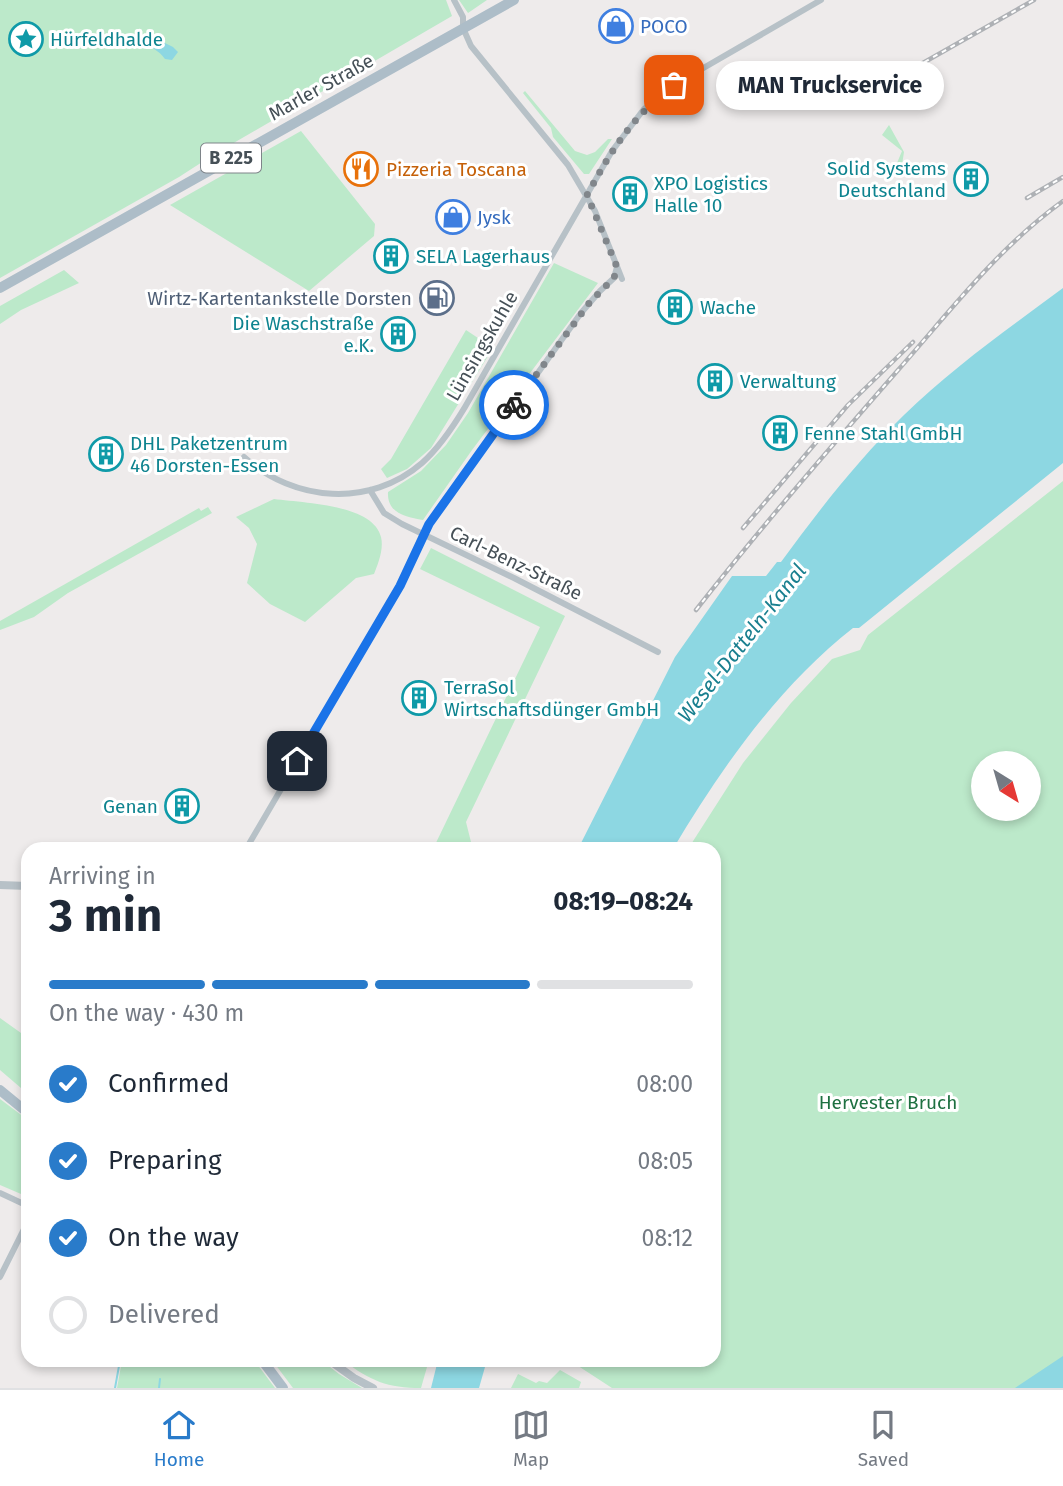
<!DOCTYPE html>
<meta charset="utf-8">
<style>
:root{--surface:#fff;--page:#f2f2f3;--text:#1f2937;--muted:#747a83;--line:#e0e1e3;--accent:#297bca}
body{margin:0;font-family:"Fira Sans",sans-serif;background:var(--page);color:var(--text);height:100vh;display:flex;flex-direction:column;font-size:26px;white-space:nowrap}
*{box-sizing:border-box;margin:0}
p{font-size:23px;color:var(--muted)}
.icon{flex:none;width:38px;height:38px;fill:none;stroke:currentColor;stroke-width:2;stroke-linecap:round;stroke-linejoin:round}
.map{position:relative;flex:1;overflow:hidden}
.drawer{position:absolute;left:21px;top:842px;width:700px;height:525px;display:flex;flex-direction:column;background:var(--surface);border-radius:21px;box-shadow:0 4px 10px #0003}
.drawer>*{flex:none}
.needle{width:46px;rotate:143deg}
.tools{position:absolute;left:971px;top:751px;display:grid;gap:14px}
.tools a{display:grid;place-items:center;width:70px;height:70px;border-radius:50%;background:var(--surface);box-shadow:0 4px 10px #0003;font-size:35px}
.pin{position:absolute;display:grid;place-items:center;width:60px;height:60px;color:#fff;margin:-30px;border-radius:14px;box-shadow:0 4px 10px #0006}
.courier{position:absolute;display:grid;place-items:center;width:70px;height:70px;margin:-35px;border:5px solid #1a73e8;border-radius:50%;background:#fff;color:#222;box-shadow:0 2px 9px #0007}
.bubble{position:absolute;height:49px;border-radius:24px;background:var(--surface);box-shadow:0 4px 10px #0003;font-size:23px;font-weight:700;line-height:49px;text-align:center}
.summary em{font-style:normal;font-weight:700}
.summary div{display:flex;flex-direction:column-reverse}
.summary{display:flex;align-items:center;justify-content:space-between;height:119px;padding:0 28px}
h1{font-size:46px;font-weight:700;line-height:52px}
.bar{display:grid;grid-template-columns:repeat(4,1fr);gap:10px 7px;align-content:center;height:84px;padding:0 28px}
.bar i{height:9px;border-radius:5px;background:var(--line)}
.bar .on{background:var(--accent)}
.bar p{grid-column:span 4}
ol{padding:0 28px;list-style:none}
li{display:flex;align-items:center;gap:21px;height:77px}
li p{margin-inline-start:auto}
li .icon{padding:7px;border-radius:50%;background:var(--accent);color:#fff;stroke-width:4}
li:last-child{color:var(--muted)}
li i{width:38px;height:38px;border:4px solid var(--line);border-radius:50%}
.tab-bar{display:flex;justify-content:space-around;align-items:center;height:98px;border-top:2px solid var(--line);background:var(--surface);font-size:19px;color:var(--muted)}
.tab-bar a{display:grid;justify-items:center;gap:4px}
.tab-bar .on{color:var(--accent)}
.map>svg:first-child{display:block}
.green{fill:#bce9ca;fill-rule:evenodd}
.water{fill:#8dd7e2}
.lines{fill:none;stroke-linecap:round;stroke-linejoin:round}
.stream{stroke:#8dd7e2;stroke-width:2}
.minor{stroke:#b7c1c7;stroke-width:6}
.tertiary{stroke:#b7c1c7;stroke-width:8}
.primary{stroke:#adbdc8;stroke-width:10}
.rail-casing{stroke:#aeb1b5;stroke-width:4.5}
.rail{stroke:#fff;stroke-width:2;stroke-dasharray:5;stroke-linecap:butt}
.done{stroke:#81868b;stroke-width:7;stroke-dasharray:0 12.6}
.route{stroke:#1a73e8;stroke-width:9}
.labels{text-anchor:middle;dominant-baseline:central;stroke-width:6;stroke-linejoin:round;paint-order:stroke}
.shield{fill:#fff;stroke:#7e8489;stroke-width:2}
.shield-label{font-size:18px;font-weight:bold;fill:#465057}
.shop-label{font-size:19px;fill:#366cbe;stroke:#fff;text-anchor:start}
.culture-label{font-size:19px;fill:#0d838f;stroke:#fff;text-anchor:start}
.street-label{font-size:19px;fill:#465057;stroke:#fff}
.food-label{font-size:19px;fill:#c56008;stroke:#fff;text-anchor:start}
.service-label{font-size:19px;fill:#4e5e75;stroke:#fff;text-anchor:end}
.park-label{font-size:19px;fill:#1e7041;stroke:#fff}
.water-label{font-size:21px;font-style:italic;fill:#197f8f;stroke:#fff}
</style>
<div class="map">
<svg width="1063" height="1388" viewBox="0 0 1063 1388">
<rect width="100%" height="100%" fill="#eeebeb"/>
<path class="green" d="M 0,0 L 446,0 L 452,16 L 213,155 L 179,177 L 0,278 Z
M 459,0 L 487,0 L 468,13 Z
M 525,91 L 575,151 L 587,155 L 595,152 L 608,139 L 612,139 L 589,174 L 584,174 L 553,137 L 551,128 L 523,93 Z
M 889,125 L 904,152 L 902,165 L 897,163 L 902,151 L 882,135 Z
M 301,131 L 375,224 L 374,236 L 309,291 L 170,205 Z
M 554,263 L 598,283 L 472,450 L 423,520 C 405,517 387,513 388,492 L 421,471 L 446,445 L 468,413 Z
M 64,270 L 79,283 L 21,310 L 0,324 L 0,306 Z
M 466,330 L 493,348 L 431,448 L 407,469 L 387,478 L 381,469 L 391,459 Z
M 1063,481 L 1063,1388 L 612,1388 L 569,1360 L 714,1360 L 714,849 L 688,849 L 743,763 L 791,703 L 832,659 L 860,650 L 868,635 ZM 984,763 L 1029,763 L 1029,808 L 984,808 Z
M 274,499 C 303,503 373,504 381,537 C 384,549 378,564 374,574 L 356,578 L 305,622 L 270,604 L 247,583 L 257,544 L 249,528 L 236,517 Z
M 208,507 L 212,513 L 68,593 L 34,617 L 0,630 L 0,621 L 199,508 L 201,511 Z
M 431,548 L 565,616 L 466,822 L 471,842 L 476,849 L 433,849 L 540,627 L 420,569 Z
M 0,1018 L 28,1038 L 28,1094 L 0,1070 Z
M 0,1099 L 28,1120 L 28,1197 L 0,1185 Z
M 101,1360 L 254,1360 L 275,1388 L 117,1388 L 121,1366 Z
M 272,1360 L 321,1360 L 339,1374 L 362,1388 L 293,1388 Z
M 343,1360 L 429,1360 L 421,1388 C 388,1388 370,1381 343,1360 Z
M 560,1370 L 581,1382 L 579,1388 L 511,1388 L 518,1374 L 536,1383 L 539,1381 L 547,1383 Z"/>
<path class="water" d="M 149,35 L 173,47 L 178,52 L 172,60 L 165,59 C 159,50 150,48 144,40 Z
M 1063,288 L 1063,463 L 859,628 L 853,628 C 779,686 721,768 673,849 L 578,849 L 675,657 L 732,576 L 766,576 L 777,562 L 781,562 C 819,510 858,460 904,415 C 952,368 1009,328 1063,288 Z
M 1063,1356 L 1063,1388 L 1015,1388 Z
M 438,1360 L 487,1360 L 479,1388 L 431,1388 Z"/>
<g class="lines">
<path class="stream" d="M 115,1388 L 119,1366
M 159,1388 L 160,1379"/>
<path class="minor" d="M 454,0 L 463,17 L 463,28 L 471,46 L 568,165 L 595,211 L 622,279
M 244,457 C 294,502 370,508 422,463 C 440,447 453,427 465,407 L 612,151 L 644,109 L 674,85 L 821,0
M 370,490 L 384,513 L 402,524 L 514,578 L 658,652
M 246,849 L 400,586 L 429,524 L 581,313 L 600,291 L 614,278 L 617,267
M 0,1193 L 28,1206
M 0,1277 L 28,1221"/>
<path class="tertiary" d="M 0,885 L 28,886
M 329,1360 L 354,1378 L 373,1388"/>
<path class="primary" d="M 0,288 L 514,0
M 0,1090 L 28,1113
M 262,1360 L 283,1388"/>
<g class="rail-casing">
<path id="rail" d="M 907,72 L 1034,0
M 886,91 L 920,71
M 1027,198 L 1063,177
M 743,528 L 848,405 L 913,342
M 696,610 C 761,527 830,448 899,369 C 951,310 999,247 1063,201"/>
</g>
<use href="#rail" class="rail"/>
</g>
<g class="lines">
<path class="done" d="M 514,405 L 590,302 L 614,278 L 617,267 L 587,195 C 613,148 630,119 674,85"/>
<path class="route" d="M 297,761 L 400,586 L 429,524 L 514,405"/>
</g>
<defs>
<g id="shop-ring" transform="scale(1.75)"><circle r="9.5" fill="#fff" stroke="#3f7fe0" stroke-width="1.5"/><path d="M-5-2.5h2.3a2.7 3.5 0 0 1 5.4 0H5L5.5 6h-11ZM-1.5-2.5h3a1.5 2.3 0 0 0-3 0Z" fill="#3f7fe0"/></g>
<g id="sight-ring" transform="scale(1.75)"><circle r="9.5" fill="#fff" stroke="#0f9aa8" stroke-width="1.5"/><path d="M0-6L1.8-2.2L6-1.7L2.9 1.2L3.7 5.4L0 3.3L-3.7 5.4L-2.9 1.2L-6-1.7L-1.8-2.2Z" fill="#0f9aa8"/></g>
<g id="restaurant-ring" transform="scale(1.75)"><circle r="9.5" fill="#fff" stroke="#e8710a" stroke-width="1.5"/><path d="M-5-6h1v4h1v-4h1v4h1v-4h1v5L-1.5 .5V6h-2V.5L-5-1ZM5-6V6H3V1.5H1.5Q1.5-4 5-6Z" fill="#e8710a"/></g>
<g id="building-ring" transform="scale(1.75)"><circle r="9.5" fill="#fff" stroke="#0f9aa8" stroke-width="1.5"/><path d="M-4-6H4V6H1V3H-1V6H-4ZM-2.5-4.3h1.7v1.8h-1.7ZM.8-4.3h1.7v1.8H.8ZM-2.5-1h1.7V.8h-1.7ZM.8-1h1.7V.8H.8Z" fill="#0f9aa8"/></g>
<g id="fuel-ring" transform="scale(1.75)"><circle r="9.5" fill="#fff" stroke="#5c6f8a" stroke-width="1.5"/><path d="M-5.5-6h7V0h2V4h1.3V-2.5L3-4.5l.8-.8L6-3V5H2.5V1h-1V6h-7ZM-4.2-4.7v3.2H.2V-4.7Z" fill="#5c6f8a"/></g>
</defs>
<g fill-rule="evenodd">
<use href="#shop-ring" x="616" y="26"/>
<use href="#sight-ring" x="26" y="39"/>
<use href="#restaurant-ring" x="361" y="169"/>
<use href="#building-ring" x="971" y="179"/>
<use href="#building-ring" x="630" y="194"/>
<use href="#shop-ring" x="453" y="217"/>
<use href="#building-ring" x="391" y="256"/>
<use href="#fuel-ring" x="437" y="298"/>
<use href="#building-ring" x="675" y="307"/>
<use href="#building-ring" x="398" y="334"/>
<use href="#building-ring" x="715" y="381"/>
<use href="#building-ring" x="780" y="433"/>
<use href="#building-ring" x="106" y="454"/>
<use href="#building-ring" x="419" y="698"/>
<use href="#building-ring" x="182" y="806"/>
</g>
<g class="labels">
<rect class="shield" x="201" y="143.5" width="60" height="29" rx="5"/>
<g class="shield-label">
<text x="231" y="158">B 225</text>
</g>
<g class="shop-label">
<text x="640" y="26">POCO</text>
<text x="477" y="217">Jysk</text>
</g>
<g class="culture-label">
<text x="50" y="39">Hürfeldhalde</text>
<text x="946" y="168" text-anchor="end">Solid Systems<tspan x="946" dy="22">Deutschland</tspan></text>
<text x="654" y="183">XPO Logistics<tspan x="654" dy="22">Halle 10</tspan></text>
<text x="416" y="256">SELA Lagerhaus</text>
<text x="700" y="307">Wache</text>
<text x="374" y="323" text-anchor="end">Die Waschstraße<tspan x="374" dy="22">e.K.</tspan></text>
<text x="740" y="381">Verwaltung</text>
<text x="804" y="433">Fenne Stahl GmbH</text>
<text x="130" y="443">DHL Paketzentrum<tspan x="130" dy="22">46 Dorsten-Essen</tspan></text>
<text x="444" y="687">TerraSol<tspan x="444" dy="22">Wirtschaftsdünger GmbH</tspan></text>
<text x="158" y="806" text-anchor="end">Genan</text>
</g>
<g class="street-label">
<text transform="translate(321 87) rotate(-29)">Marler Straße</text>
<text transform="translate(482 346) rotate(-60)">Lünsingskuhle</text>
<text transform="translate(516 563) rotate(26)">Carl-Benz-Straße</text>
</g>
<g class="food-label">
<text x="386" y="169">Pizzeria Toscana</text>
</g>
<g class="service-label">
<text x="412" y="298">Wirtz-Kartentankstelle Dorsten</text>
</g>
<g class="park-label">
<text x="888" y="1102">Hervester Bruch</text>
</g>
<g class="water-label">
<text transform="translate(742 643) rotate(-52)">Wesel-Datteln-Kanal</text>
</g>
</g>
</svg>
<div class="tools">
<a><svg class="needle" viewBox="-14 -14 28 28"><path d="M0-13l5 13h-10z" fill="#e53935"/><path d="M0 13l5-13h-10z" fill="#747a83"/></svg></a>
</div>
<div class="pin" style="left:674px;top:85px;background:#ea580c"><svg class="icon" aria-label="bag" viewBox="0 0 24 24"><path d="M5 8h14l-1 12H6zM9 8a3 3 0 0 1 6 0"/></svg></div>
<div class="pin" style="left:297px;top:761px;background:#1f2937"><svg class="icon" aria-label="home" viewBox="0 0 24 24"><path d="M3 11l9-7 9 7M6 9v11h12V9"/></svg></div>
<div class="courier" style="left:514px;top:405px"><svg class="icon" aria-label="bike" viewBox="0 0 24 24"><circle cx="6" cy="16" r="4"/><circle cx="18" cy="16" r="4"/><path d="M6 16l4-8h5l3 8M10 8l3 8H6M13 5h3"/></svg></div>
<div class="bubble" style="left:716px;top:61px;width:228px">MAN Truckservice</div>
<section class="drawer">
<div class="summary"><div><h1>3 min</h1><p>Arriving in</p></div><em>08:19–08:24</em></div>
<div class="bar"><i class="on"></i><i class="on"></i><i class="on"></i><i></i><p>On the way · 430 m</p></div>
<ol>
<li><svg class="icon" aria-label="check" viewBox="0 0 24 24"><path d="M5 12l5 5 9-10"/></svg>Confirmed<p>08:00</p></li>
<li><svg class="icon" aria-label="check" viewBox="0 0 24 24"><path d="M5 12l5 5 9-10"/></svg>Preparing<p>08:05</p></li>
<li><svg class="icon" aria-label="check" viewBox="0 0 24 24"><path d="M5 12l5 5 9-10"/></svg>On the way<p>08:12</p></li>
<li><i></i>Delivered</li>
</ol>
</section>
</div>
<nav class="tab-bar">
<a class="on"><svg class="icon" aria-label="home" viewBox="0 0 24 24"><path d="M3 11l9-7 9 7M6 9v11h12V9"/></svg>Home</a>
<a><svg class="icon" aria-label="map" viewBox="0 0 24 24"><path d="M3 6l6-2 6 2 6-2v14l-6 2-6-2-6 2zM9 4v14M15 6v14"/></svg>Map</a>
<a><svg class="icon" aria-label="saved" viewBox="0 0 24 24"><path d="M7 4h10v16l-5-4-5 4z"/></svg>Saved</a>
</nav>
